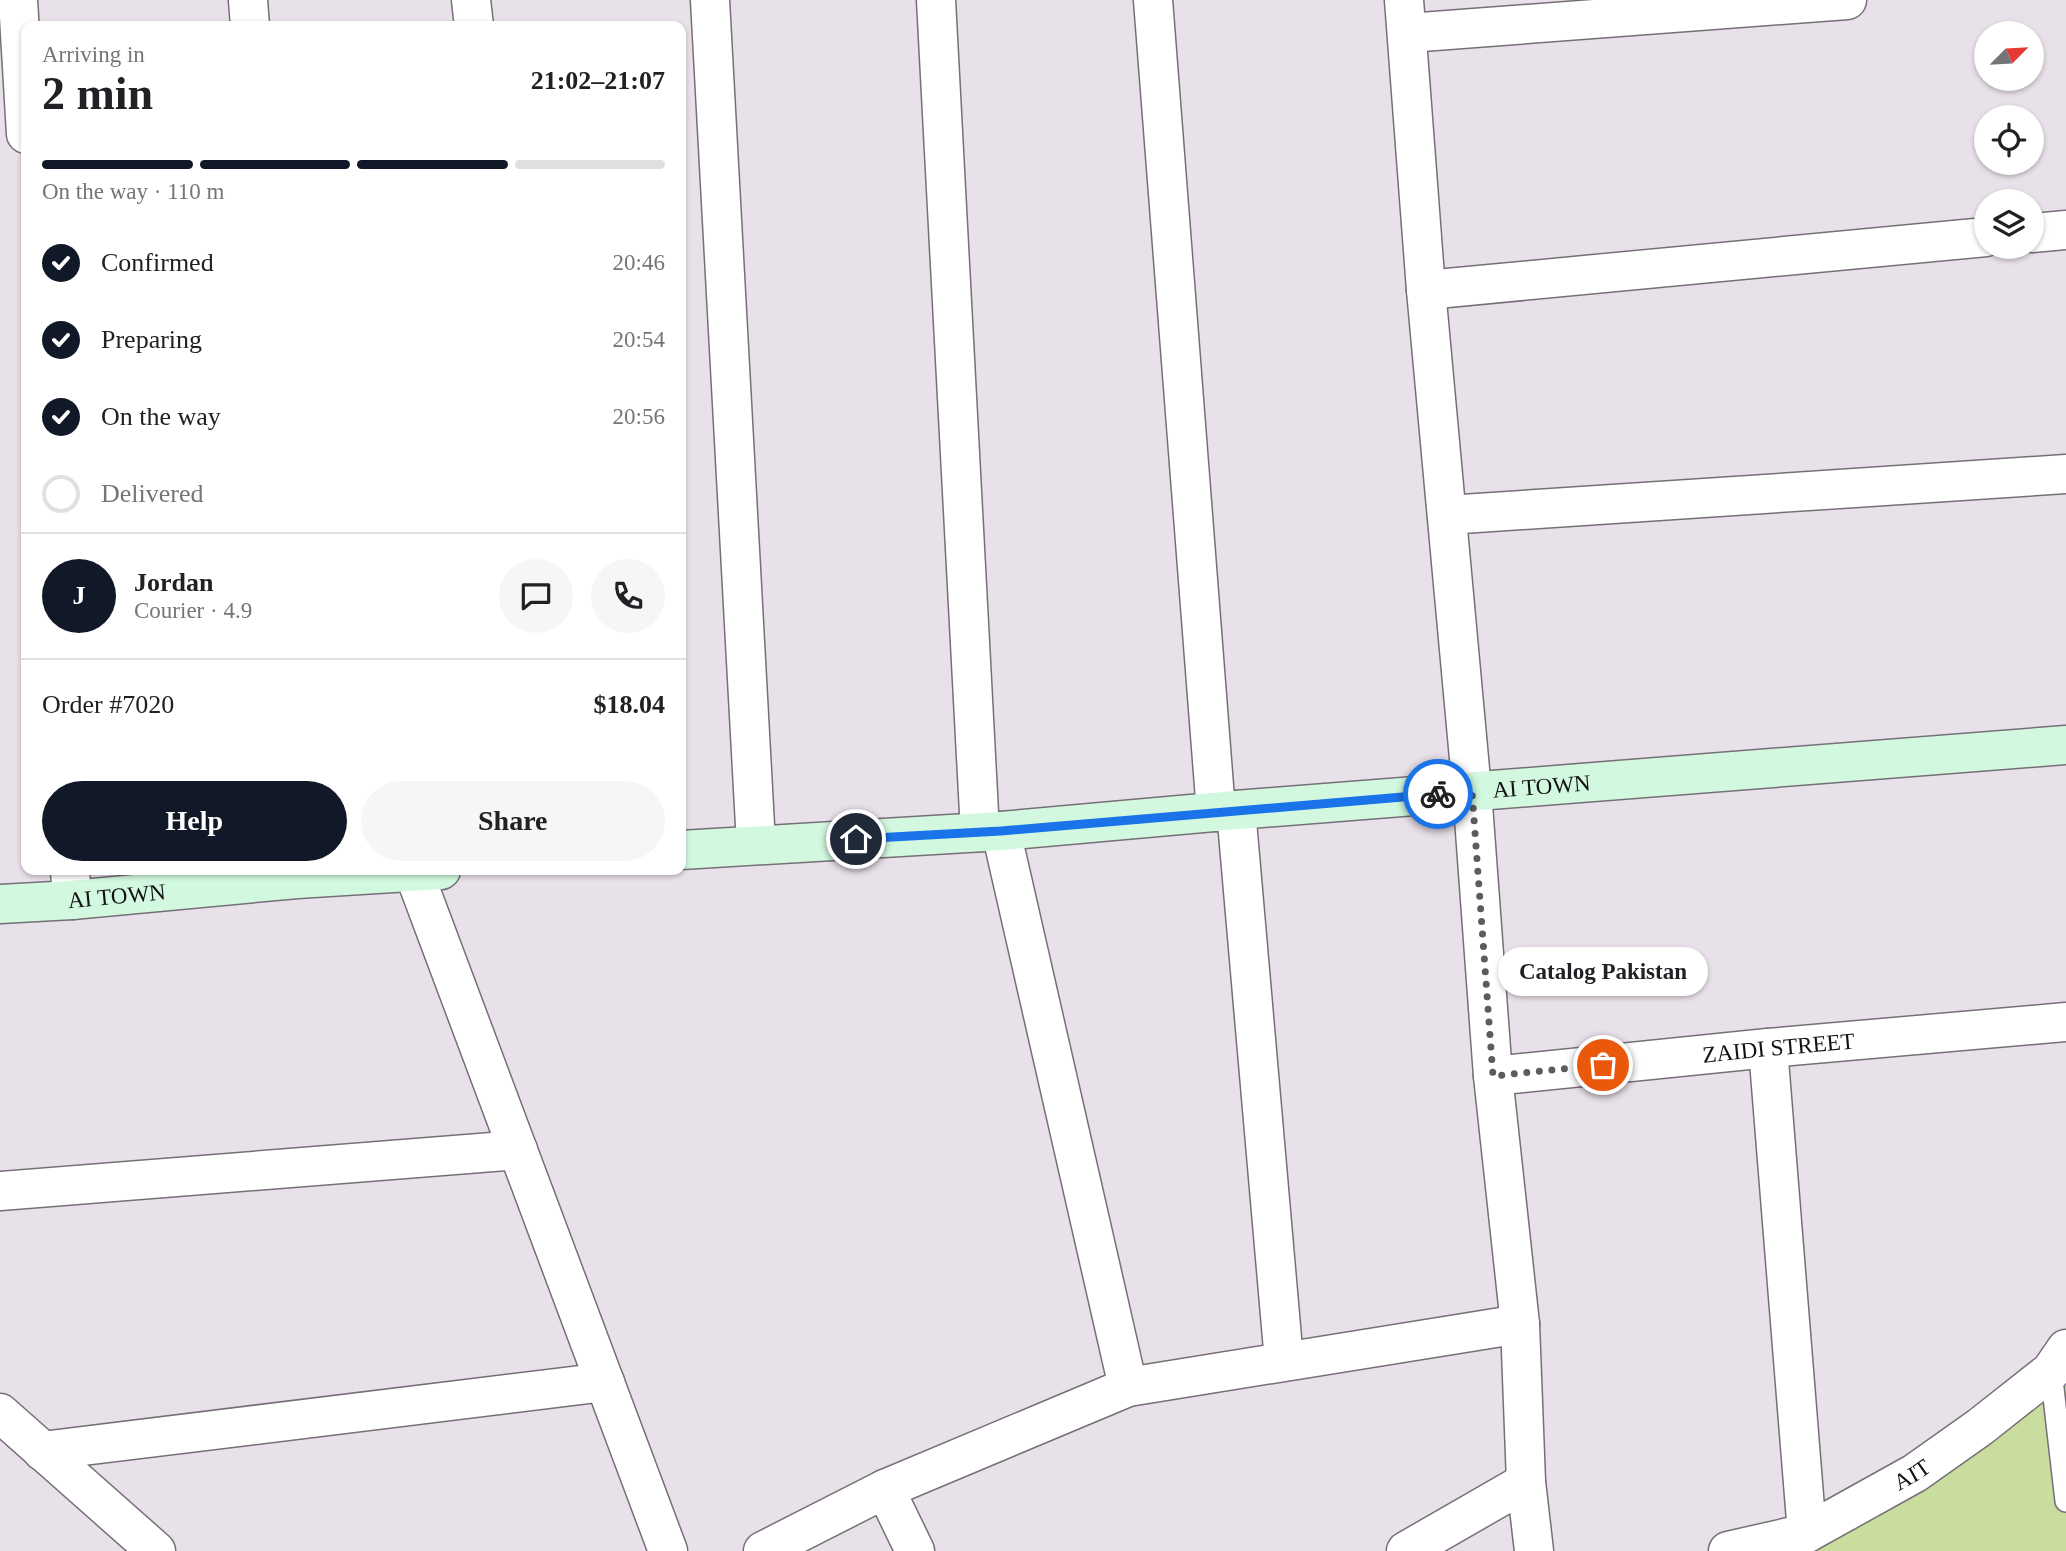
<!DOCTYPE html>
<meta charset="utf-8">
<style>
:root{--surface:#fff;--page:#f6f6f6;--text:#202124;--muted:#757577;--line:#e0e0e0;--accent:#111827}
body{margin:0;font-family:"Times New Roman",serif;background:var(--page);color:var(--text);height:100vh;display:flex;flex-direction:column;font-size:26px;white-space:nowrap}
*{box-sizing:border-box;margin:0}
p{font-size:23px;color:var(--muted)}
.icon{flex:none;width:38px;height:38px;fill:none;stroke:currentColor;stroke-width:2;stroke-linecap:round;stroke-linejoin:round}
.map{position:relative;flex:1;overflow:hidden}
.drawer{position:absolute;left:21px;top:21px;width:665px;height:854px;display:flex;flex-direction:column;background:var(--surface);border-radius:14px;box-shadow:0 2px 5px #0004}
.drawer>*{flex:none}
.needle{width:46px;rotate:66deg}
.tools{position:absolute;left:1974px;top:21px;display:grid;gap:14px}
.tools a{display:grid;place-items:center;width:70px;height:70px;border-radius:50%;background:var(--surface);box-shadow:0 2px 5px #0004;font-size:35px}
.pin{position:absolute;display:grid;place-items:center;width:60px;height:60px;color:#fff;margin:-30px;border:4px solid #fff;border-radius:50%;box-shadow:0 2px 7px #0007}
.courier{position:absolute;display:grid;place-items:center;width:70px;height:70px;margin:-35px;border:5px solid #1a73e8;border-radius:50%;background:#fff;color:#222;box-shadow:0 2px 9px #0007}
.bubble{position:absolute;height:49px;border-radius:24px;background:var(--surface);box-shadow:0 2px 5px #0004;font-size:23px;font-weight:800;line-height:49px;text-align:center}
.head em{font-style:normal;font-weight:800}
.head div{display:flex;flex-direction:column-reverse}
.head{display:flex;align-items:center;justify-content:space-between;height:119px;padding:0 21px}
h1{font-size:46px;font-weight:800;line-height:52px}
.bar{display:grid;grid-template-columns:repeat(4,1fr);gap:10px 7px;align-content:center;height:84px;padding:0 21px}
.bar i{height:9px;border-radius:5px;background:var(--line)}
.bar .current{background:var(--accent)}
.bar p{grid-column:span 4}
.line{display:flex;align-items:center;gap:18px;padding:0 21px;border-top:2px solid var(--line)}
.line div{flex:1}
.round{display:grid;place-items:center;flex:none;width:74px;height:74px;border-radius:37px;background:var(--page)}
ol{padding:0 21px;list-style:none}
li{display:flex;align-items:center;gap:21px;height:77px}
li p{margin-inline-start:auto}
li .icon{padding:7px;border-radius:50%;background:var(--accent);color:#fff;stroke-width:4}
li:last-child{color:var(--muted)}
li i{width:38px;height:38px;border:4px solid var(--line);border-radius:50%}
.cta{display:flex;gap:14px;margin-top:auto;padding:14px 21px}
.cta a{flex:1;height:80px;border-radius:42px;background:var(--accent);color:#fff;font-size:28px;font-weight:800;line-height:80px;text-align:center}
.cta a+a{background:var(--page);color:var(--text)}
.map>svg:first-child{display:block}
.green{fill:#c8dd9e}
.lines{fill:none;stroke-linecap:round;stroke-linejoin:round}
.lane-casing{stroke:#766f77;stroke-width:24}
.street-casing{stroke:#766f77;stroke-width:41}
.secondary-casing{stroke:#766f77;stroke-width:41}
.lane{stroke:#fff;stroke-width:21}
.street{stroke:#fff;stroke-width:38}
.secondary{stroke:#d2f9df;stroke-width:38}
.done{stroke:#5e5a5e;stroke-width:7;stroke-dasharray:0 12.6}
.route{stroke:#1a73e8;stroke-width:9}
.labels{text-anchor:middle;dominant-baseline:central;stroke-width:6;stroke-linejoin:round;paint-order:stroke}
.street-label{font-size:23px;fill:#131113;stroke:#e9e1e9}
</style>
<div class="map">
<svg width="2066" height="1551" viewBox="0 0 2066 1551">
<rect width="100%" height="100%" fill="#e9e1e9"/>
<path class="green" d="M 2066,1380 L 2066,1551 L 1787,1551 L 1924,1488 L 2053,1395 Z"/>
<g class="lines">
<g class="lane-casing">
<path id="lane" d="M 2051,1371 L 2066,1501"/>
</g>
<g class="street-casing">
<g id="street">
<path d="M 18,0 L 26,134"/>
<path d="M 248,0 L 250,26"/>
<path d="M 471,0 L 474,26"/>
<path d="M 710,0 L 756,844"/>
<path d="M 936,0 L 980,832"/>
<path d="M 1153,0 L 1216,812"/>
<path d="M 1404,0 L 1426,290 L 1472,791 L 1493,1076 L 1520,1324 L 1526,1482 L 1534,1551"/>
<path d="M 1408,33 L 1847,0"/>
<path d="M 2032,233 L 2066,230"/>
<path d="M 1426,290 L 1986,237"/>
<path d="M 1447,515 L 2066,474"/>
<path d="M 1236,810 L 1284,1361"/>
<path d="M 1001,831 L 1128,1387"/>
<path d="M 70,870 L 72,900"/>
<path d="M 414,873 L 668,1551"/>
<path d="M 1768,1048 L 1807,1533"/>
<path id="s1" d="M 1493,1076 L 1768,1048 L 2066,1022"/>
<path d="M 0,1191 L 518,1150"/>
<path d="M 0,1413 L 156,1551"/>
<path d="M 42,1451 L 605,1382"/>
<path d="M 885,1489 L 915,1551"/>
<path d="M 763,1551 L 885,1489 L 1128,1387 L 1520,1324"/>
<path d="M 1406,1551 L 1526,1482"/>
<path id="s2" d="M 1728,1551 L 1807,1533 L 1915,1473 L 1980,1427 L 2051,1371 L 2066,1349"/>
</g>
</g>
<g class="secondary-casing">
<g id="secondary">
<path id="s3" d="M 681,850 L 1001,831 L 1236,810 L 2066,745"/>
<path id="s4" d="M 0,904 L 72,900 L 297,879 L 441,870"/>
</g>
</g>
<use href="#lane" class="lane"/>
<use href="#street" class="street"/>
<use href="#secondary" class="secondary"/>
</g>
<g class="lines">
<path class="done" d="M 1438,794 L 1472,792 L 1493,1076 L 1603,1065"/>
<path class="route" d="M 856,839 L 1001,831 L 1438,794"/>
</g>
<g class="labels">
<g class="street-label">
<text stroke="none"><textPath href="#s3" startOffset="863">AI TOWN</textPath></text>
<text stroke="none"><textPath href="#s4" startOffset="117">AI TOWN</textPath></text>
<text stroke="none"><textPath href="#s1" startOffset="287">ZAIDI STREET</textPath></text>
<text stroke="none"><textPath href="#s2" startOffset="201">AIT</textPath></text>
</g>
</g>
</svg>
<div class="tools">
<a><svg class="needle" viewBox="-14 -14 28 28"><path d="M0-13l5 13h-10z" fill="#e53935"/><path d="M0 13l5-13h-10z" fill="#757577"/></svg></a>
<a><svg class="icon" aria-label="locate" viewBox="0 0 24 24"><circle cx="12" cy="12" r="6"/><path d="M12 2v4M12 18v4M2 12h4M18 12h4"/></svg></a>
<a><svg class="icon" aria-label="layers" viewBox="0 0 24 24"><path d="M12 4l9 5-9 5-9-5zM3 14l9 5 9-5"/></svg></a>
</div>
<div class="pin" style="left:1603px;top:1065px;background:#ea580c"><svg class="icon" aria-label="bag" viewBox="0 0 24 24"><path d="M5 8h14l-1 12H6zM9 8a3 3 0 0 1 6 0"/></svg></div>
<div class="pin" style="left:856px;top:839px;background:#1f2937"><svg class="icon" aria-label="home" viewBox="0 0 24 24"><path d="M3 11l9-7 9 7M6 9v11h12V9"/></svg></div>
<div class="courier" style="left:1438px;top:794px"><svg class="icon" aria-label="bike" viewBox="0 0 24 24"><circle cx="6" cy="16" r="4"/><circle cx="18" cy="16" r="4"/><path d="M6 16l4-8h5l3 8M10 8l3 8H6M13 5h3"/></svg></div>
<div class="bubble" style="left:1498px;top:947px;width:210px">Catalog Pakistan</div>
<section class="drawer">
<div class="head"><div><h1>2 min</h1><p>Arriving in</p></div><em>21:02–21:07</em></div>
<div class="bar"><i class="current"></i><i class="current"></i><i class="current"></i><i></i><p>On the way · 110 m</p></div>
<ol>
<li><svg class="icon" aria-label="check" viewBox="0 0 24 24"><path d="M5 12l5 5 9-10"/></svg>Confirmed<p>20:46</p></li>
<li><svg class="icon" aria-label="check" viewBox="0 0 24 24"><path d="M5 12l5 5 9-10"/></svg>Preparing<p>20:54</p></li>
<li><svg class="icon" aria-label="check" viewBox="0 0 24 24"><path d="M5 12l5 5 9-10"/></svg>On the way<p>20:56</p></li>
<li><i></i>Delivered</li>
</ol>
<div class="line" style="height:126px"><b class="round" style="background:var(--accent);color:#fff">J</b><div><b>Jordan</b><p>Courier · 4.9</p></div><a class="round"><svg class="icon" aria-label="chat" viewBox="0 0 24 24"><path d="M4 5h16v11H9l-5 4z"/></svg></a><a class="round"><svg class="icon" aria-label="phone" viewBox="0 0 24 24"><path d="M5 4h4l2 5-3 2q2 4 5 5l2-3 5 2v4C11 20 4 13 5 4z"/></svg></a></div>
<div class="line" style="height:91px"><div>Order #7020</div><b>$18.04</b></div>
<div class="cta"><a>Help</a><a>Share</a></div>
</section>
</div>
